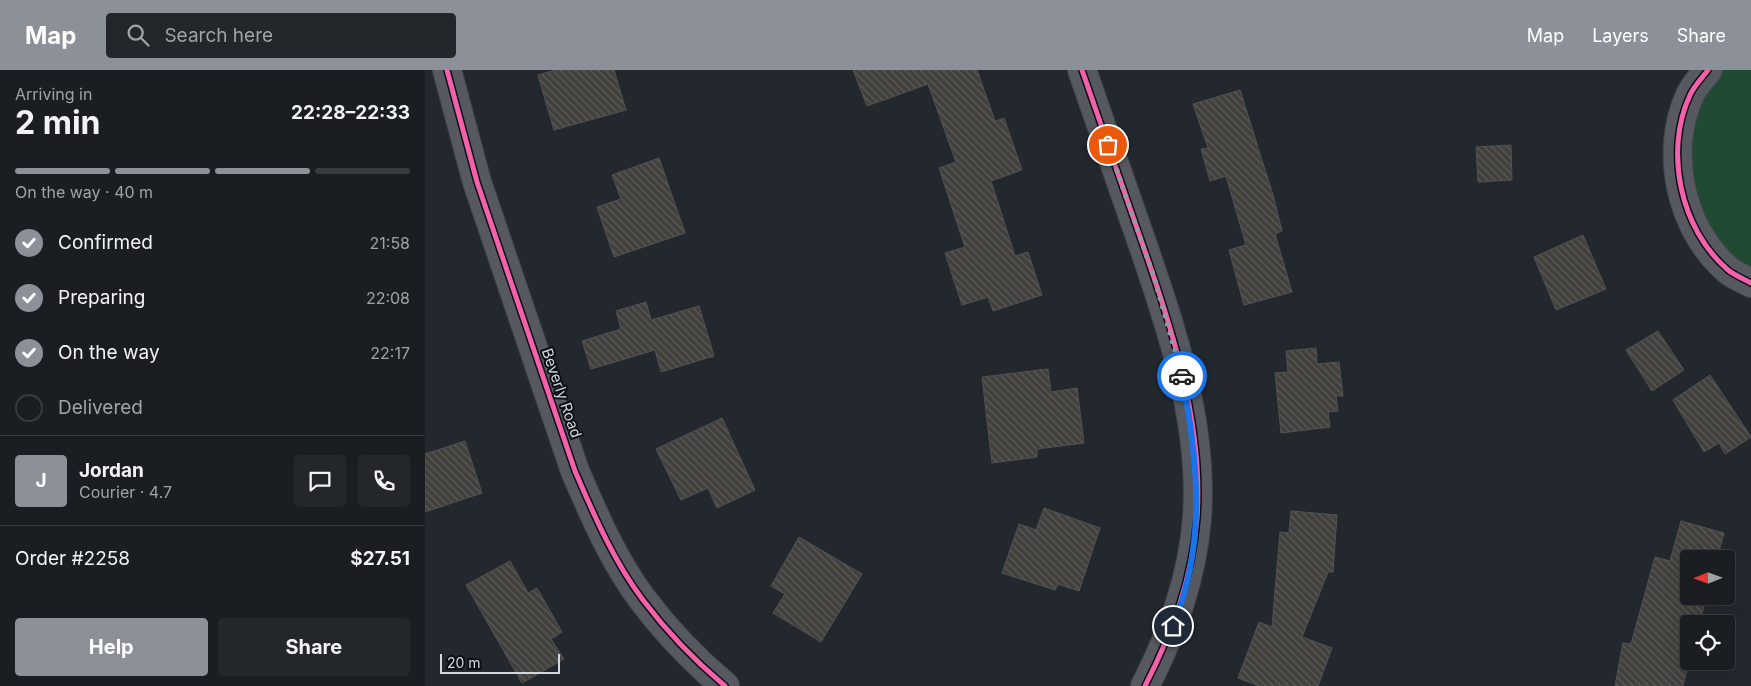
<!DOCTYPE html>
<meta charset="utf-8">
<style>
:root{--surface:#1a1e23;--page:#23272b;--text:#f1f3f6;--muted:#9fa2a6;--line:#383c41;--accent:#8c9099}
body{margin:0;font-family:Inter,sans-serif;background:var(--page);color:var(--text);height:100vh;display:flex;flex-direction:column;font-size:19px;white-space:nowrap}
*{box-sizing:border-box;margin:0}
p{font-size:16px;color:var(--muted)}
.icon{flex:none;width:28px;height:28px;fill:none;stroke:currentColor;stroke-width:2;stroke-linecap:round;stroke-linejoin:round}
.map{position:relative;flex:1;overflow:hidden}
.sheet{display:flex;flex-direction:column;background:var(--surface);width:425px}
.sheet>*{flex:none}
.needle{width:32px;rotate:269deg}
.buttons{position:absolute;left:1255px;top:480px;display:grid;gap:10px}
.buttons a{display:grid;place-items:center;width:55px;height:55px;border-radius:5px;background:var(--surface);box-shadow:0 5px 20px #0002,0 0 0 1px var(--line);font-size:25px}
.scale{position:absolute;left:15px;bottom:12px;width:120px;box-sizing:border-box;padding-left:5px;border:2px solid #d2d8e0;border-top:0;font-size:14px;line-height:18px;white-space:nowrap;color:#d2d8e0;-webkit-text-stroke:4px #0c1015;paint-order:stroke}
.pin{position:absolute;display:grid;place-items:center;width:42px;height:42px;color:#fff;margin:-21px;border:2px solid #fff;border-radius:50%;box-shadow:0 1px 5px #0007}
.courier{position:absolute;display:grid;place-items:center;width:50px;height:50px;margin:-25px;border:4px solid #1a73e8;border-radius:50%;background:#fff;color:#222;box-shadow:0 1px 6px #0007}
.head em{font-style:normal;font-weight:700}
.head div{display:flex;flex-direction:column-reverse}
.head{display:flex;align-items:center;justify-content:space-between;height:85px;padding:0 15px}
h1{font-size:32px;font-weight:700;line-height:38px}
.bar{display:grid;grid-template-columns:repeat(4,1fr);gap:8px 5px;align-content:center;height:60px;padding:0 15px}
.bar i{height:6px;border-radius:4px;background:var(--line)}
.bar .current{background:var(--accent)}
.bar p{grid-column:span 4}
.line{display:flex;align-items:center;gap:12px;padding:0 15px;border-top:1px solid var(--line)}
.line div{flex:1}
.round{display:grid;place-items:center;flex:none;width:52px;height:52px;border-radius:5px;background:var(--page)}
ol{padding:0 15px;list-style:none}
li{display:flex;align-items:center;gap:15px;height:55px}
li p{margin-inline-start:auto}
li .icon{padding:5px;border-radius:50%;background:var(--accent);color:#fff;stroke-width:4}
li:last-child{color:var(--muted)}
li i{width:28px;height:28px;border:2px solid var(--line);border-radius:50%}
.action{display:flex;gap:10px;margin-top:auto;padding:10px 15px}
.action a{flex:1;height:58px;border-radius:5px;background:var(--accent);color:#fff;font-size:20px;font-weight:700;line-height:58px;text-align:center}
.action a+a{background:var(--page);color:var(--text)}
header{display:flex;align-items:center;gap:30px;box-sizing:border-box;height:70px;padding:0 25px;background:var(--accent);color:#fff}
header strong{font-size:24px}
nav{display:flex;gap:28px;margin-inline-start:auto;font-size:18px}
.search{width:350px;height:45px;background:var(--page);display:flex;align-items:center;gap:12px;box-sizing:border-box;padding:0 18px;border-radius:5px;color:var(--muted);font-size:19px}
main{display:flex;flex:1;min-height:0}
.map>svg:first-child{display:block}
.park{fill:#204a31}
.building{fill:url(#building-back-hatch);stroke:#525252}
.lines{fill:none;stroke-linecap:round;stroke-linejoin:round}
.minor-casing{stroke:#40454b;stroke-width:30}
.minor{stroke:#56595f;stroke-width:28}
.cycleway-casing{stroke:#0c1015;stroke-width:8}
.cycleway{stroke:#f560ab;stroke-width:5}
.done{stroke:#959aa2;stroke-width:5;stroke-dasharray:0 9}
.route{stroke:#1a73e8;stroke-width:6}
.labels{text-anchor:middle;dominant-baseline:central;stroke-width:4;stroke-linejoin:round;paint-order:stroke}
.street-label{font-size:15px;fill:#d2d8e0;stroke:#0c1015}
</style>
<header>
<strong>Map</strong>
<div class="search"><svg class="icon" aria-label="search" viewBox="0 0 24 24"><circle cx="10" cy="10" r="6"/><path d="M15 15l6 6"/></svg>Search here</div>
<nav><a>Map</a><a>Layers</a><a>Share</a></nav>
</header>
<main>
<section class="sheet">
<div class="head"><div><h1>2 min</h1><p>Arriving in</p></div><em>22:28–22:33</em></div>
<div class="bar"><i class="current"></i><i class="current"></i><i class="current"></i><i></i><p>On the way · 40 m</p></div>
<ol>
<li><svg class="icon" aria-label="check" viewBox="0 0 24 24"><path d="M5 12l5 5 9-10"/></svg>Confirmed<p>21:58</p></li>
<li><svg class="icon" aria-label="check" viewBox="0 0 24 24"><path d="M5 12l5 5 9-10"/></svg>Preparing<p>22:08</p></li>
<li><svg class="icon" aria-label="check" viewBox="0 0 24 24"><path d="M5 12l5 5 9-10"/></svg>On the way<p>22:17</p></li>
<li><i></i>Delivered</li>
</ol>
<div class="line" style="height:90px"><b class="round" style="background:var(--accent);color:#fff">J</b><div><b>Jordan</b><p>Courier · 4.7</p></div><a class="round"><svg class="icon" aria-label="chat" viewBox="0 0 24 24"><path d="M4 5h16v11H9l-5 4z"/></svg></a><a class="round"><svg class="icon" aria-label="phone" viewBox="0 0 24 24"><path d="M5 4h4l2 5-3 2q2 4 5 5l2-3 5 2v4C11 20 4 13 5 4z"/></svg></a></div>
<div class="line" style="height:65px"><div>Order #2258</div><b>$27.51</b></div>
<div class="action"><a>Help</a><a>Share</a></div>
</section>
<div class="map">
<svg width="1326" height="616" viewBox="0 0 1326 616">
<defs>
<pattern id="building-back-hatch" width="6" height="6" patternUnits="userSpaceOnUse" patternTransform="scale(1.25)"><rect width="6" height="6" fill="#41403c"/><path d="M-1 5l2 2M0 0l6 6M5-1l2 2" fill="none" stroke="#5c5b58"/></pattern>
</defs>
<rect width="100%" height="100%" fill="#23282f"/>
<path class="park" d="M 1283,0 L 1326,0 L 1326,213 L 1303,200 L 1252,86 Z"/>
<path class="building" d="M 131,0 L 189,0 L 201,40 L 129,60 L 113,5 Z
M 428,0 L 552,0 L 570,51 L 579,48 L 597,100 L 566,111 L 590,186 L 603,182 L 617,225 L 568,241 L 563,227 L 537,235 L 520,183 L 540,177 L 514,98 L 531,92 L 503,14 L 442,36 Z
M 815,20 L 848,125 L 857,161 L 850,164 L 867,222 L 819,235 L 804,180 L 821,175 L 801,106 L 785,111 L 776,79 L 783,78 L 768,34 Z
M 1086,75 L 1087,110 L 1053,112 L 1051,77 Z
M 234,88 L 260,163 L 189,187 L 172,137 L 196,129 L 187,105 Z
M 1158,165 L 1181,219 L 1131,240 L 1109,187 Z
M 221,232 L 226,250 L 274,236 L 289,286 L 236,302 L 230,280 L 166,299 L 157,271 L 196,259 L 191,241 Z
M 1233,261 L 1259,300 L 1227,321 L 1201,280 Z
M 891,278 L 892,294 L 914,292 L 918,326 L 911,326 L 913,341 L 903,342 L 905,357 L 856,363 L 850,303 L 863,302 L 861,281 Z
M 623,299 L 626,322 L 652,318 L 659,373 L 612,379 L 612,387 L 567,393 L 557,307 Z
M 1285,305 L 1326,367 L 1300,384 L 1294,373 L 1279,382 L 1248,330 Z
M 297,348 L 330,420 L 292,438 L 283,418 L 256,430 L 231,379 Z
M 40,371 L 57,423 L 0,442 L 0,384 Z
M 619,438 L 675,458 L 654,521 L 633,514 L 630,520 L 577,503 L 594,454 L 611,460 Z
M 866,441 L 912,445 L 908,502 L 903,502 L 877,567 L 907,578 L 893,616 L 834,616 L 813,608 L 834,552 L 847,557 L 855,462 L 864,463 Z
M 1256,451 L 1299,463 L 1292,489 L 1264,489 L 1264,526 L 1282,526 L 1274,554 L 1264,554 L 1264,591 L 1258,616 L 1190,616 L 1198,573 L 1206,574 L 1230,487 L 1245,491 Z
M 374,467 L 437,504 L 396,572 L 348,543 L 360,524 L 346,516 Z
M 85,491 L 103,523 L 112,518 L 137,562 L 126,569 L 139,589 L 97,613 L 41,515 Z"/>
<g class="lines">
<g class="minor-casing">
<path id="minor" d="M 22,0 L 52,112 L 150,401 C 169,445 189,492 218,530 C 242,562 269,590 300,616
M 657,0 C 676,55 695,110 714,164 C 745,253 779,352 772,448 C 767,509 748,561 720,616
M 1283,0 C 1277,8 1269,16 1265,25 C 1239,81 1255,159 1303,200 C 1309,205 1319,209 1326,213"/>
</g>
<use href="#minor" class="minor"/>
<g class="cycleway-casing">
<path id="cycleway" d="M 22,0 L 52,112 L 150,401 C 169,445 189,492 218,530 C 242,562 269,590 300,616
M 657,0 C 676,55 695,110 714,164 C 745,253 779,352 772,448 C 767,509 748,561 720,616
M 1283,0 C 1277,8 1269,16 1265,25 C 1239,81 1255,159 1303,200 C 1309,205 1319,209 1326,213"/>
</g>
<use href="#cycleway" class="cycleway"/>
</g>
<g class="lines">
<path class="done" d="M 683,75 L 729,207 L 757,306"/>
<path class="route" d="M 748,556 C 782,473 773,390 757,306"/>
</g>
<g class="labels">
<g class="street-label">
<text transform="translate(137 323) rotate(71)">Beverly Road</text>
</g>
</g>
</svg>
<div class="buttons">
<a><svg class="needle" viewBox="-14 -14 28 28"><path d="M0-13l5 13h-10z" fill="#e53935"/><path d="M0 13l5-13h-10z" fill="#9fa2a6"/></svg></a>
<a><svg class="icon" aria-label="locate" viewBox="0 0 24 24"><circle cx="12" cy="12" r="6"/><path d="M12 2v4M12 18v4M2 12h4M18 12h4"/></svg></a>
</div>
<div class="scale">20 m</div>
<div class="pin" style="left:683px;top:75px;background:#ea580c"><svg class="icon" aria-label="bag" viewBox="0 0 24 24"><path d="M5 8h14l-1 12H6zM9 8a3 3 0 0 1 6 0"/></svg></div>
<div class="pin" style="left:748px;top:556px;background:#1f2937"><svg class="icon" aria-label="home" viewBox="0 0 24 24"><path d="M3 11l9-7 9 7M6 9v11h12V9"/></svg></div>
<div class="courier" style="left:757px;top:306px"><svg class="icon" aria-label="car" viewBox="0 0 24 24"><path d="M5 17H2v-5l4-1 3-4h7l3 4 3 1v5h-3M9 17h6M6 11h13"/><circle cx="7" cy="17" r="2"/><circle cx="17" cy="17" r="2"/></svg></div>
</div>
</main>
